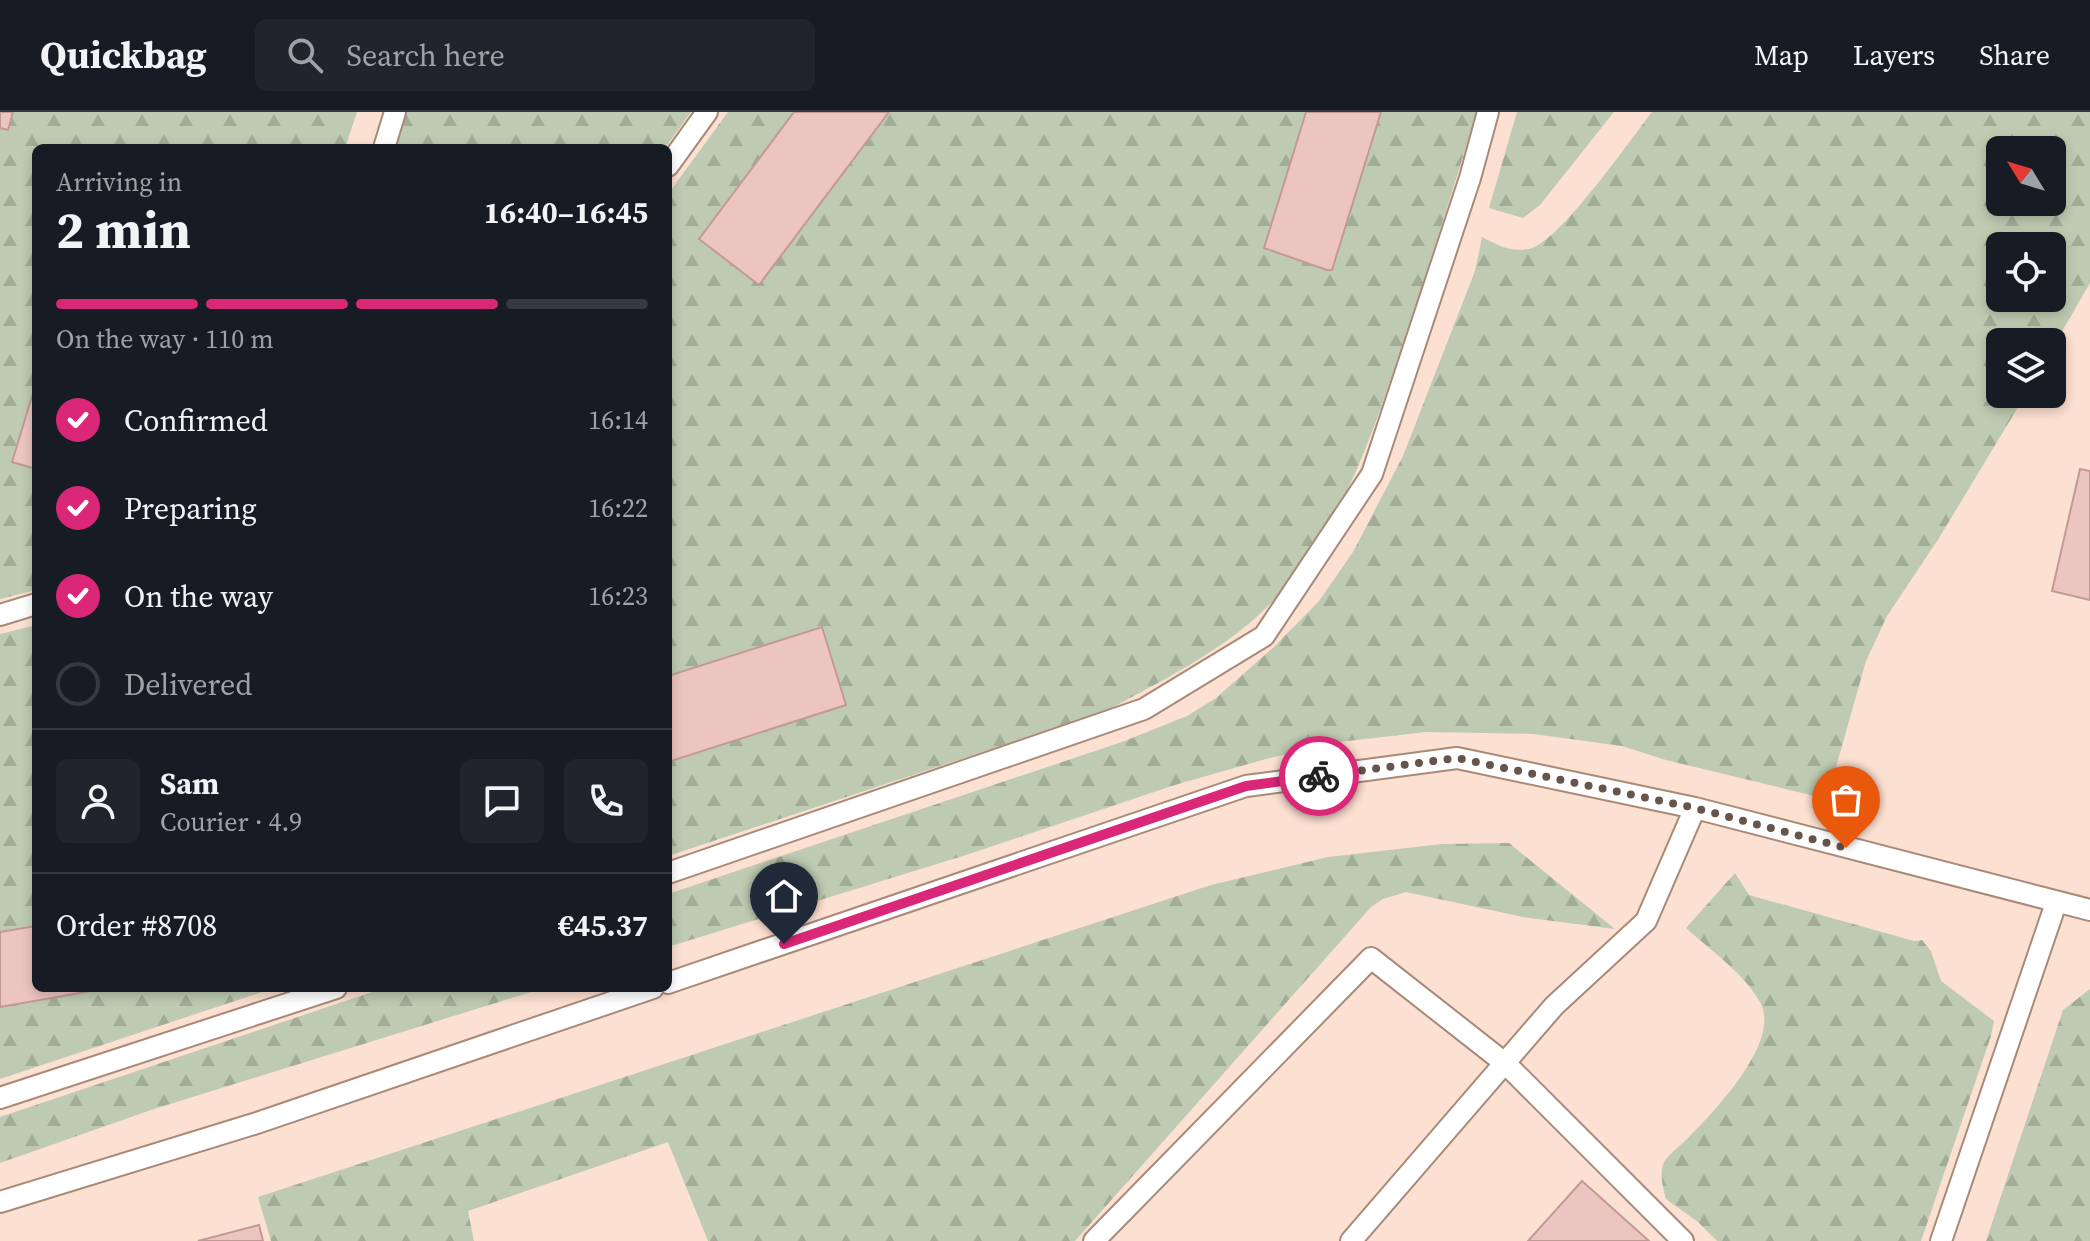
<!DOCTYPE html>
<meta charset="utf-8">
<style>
:root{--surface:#171b24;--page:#20242c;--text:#f1f3f6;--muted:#9ea1a6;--line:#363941;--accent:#db2777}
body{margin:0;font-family:"Source Serif 4",serif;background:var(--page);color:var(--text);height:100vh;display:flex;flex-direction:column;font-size:30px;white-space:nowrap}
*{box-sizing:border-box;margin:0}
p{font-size:26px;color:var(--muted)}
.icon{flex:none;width:44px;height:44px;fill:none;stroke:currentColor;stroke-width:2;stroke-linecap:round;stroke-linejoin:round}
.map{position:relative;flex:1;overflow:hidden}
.side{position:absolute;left:32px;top:32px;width:640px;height:848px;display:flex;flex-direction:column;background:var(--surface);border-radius:12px;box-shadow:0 4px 12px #0003}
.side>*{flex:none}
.needle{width:52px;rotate:308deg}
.controls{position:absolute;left:1986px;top:24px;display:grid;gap:16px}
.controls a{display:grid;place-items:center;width:80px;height:80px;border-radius:12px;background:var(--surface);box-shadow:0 4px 12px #0003;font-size:40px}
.pin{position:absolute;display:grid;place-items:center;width:68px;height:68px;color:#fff;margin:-82px -34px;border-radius:50% 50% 50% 0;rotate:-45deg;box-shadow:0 0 8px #0007}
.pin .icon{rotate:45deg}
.courier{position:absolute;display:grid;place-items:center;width:80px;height:80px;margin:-40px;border:6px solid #db2777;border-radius:50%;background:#fff;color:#222;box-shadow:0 2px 10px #0007}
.head em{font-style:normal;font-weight:700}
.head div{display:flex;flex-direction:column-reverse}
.head{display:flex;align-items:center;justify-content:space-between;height:136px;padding:0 24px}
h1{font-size:52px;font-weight:700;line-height:60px}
.bar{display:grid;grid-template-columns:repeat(4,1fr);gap:12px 8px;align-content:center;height:96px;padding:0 24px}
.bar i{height:10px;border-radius:6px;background:var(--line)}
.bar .current{background:var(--accent)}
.bar p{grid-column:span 4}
.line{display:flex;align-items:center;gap:20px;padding:0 24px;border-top:2px solid var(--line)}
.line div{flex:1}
.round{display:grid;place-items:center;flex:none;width:84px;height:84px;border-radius:12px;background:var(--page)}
ol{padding:0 24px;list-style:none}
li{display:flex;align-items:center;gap:24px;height:88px}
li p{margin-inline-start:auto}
li .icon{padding:8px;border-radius:50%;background:var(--accent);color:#fff;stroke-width:4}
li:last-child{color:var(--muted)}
li i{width:44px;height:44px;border:4px solid var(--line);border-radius:50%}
header{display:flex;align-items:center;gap:48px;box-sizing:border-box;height:112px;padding:0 40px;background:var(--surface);border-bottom:2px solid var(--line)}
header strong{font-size:38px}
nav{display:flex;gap:44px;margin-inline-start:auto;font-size:28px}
.search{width:560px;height:72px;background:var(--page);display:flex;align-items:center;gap:20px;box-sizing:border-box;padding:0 28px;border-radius:12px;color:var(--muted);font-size:30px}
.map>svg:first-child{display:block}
.forest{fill:url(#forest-firs);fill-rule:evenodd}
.building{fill:#ecc4c0;stroke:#c19a97;stroke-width:2}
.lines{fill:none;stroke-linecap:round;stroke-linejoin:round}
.lane-casing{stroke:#a98977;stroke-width:24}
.lane{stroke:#fff;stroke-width:20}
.done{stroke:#66554c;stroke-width:8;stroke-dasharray:0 14.4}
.route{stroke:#db2777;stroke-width:10}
</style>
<header>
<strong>Quickbag</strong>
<div class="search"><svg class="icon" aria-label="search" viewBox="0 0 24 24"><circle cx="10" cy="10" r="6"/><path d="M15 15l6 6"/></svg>Search here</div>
<nav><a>Map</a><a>Layers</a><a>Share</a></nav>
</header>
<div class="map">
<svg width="2090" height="1129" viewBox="0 0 2090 1129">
<defs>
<pattern id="forest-firs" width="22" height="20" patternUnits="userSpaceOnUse" patternTransform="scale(2)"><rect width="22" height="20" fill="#becbb2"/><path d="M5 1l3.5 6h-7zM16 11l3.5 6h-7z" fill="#a2ad98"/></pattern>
</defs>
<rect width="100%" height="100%" fill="#fce0d1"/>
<path class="forest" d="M 0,0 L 357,0 L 345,36 L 36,36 L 36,478 L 0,487 Z
M 393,0 L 691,0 L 665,36 L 381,36 Z
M 728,0 L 1477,0 C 1452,79 1428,159 1401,237 C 1370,330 1337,428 1264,498 C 1219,541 1161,569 1106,599 L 668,744 L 668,82 Z
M 1517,0 L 1614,0 L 1540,93 L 1523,106 L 1489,96 Z
M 1652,0 L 2090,0 L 2090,171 L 2052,237 L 2052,230 L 2000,230 L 2000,282 L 2026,282 L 1939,426 L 1887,504 L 1866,549 L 1827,687 L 1666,648 L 1622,634 L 1533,622 L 1426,620 L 1339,630 L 1266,647 L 1178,672 L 966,743 L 668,835 L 668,782 L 1122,630 L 1187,604 L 1216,586 L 1274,535 L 1319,489 L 1353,440 L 1403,344 L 1475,159 L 1482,125 C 1499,134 1510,140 1529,137 C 1559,131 1630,28 1652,0 ZM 2000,38 L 2052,38 L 2052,90 L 2000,90 ZM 2000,134 L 2052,134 L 2052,186 L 2000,186 Z
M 36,513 L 36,876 L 274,876 L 0,967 L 0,522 Z
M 1509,731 L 1615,817 L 1523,805 L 1406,780 L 1383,787 L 1371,795 L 1075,1129 L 708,1129 L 668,1030 L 468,1099 L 474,1129 L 271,1129 L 258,1085 L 1211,773 L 1328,745 L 1442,732 Z
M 1735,761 L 1749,783 L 1914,829 L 1922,828 L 1931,839 L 1941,869 L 1994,909 L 1991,924 L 1921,1129 L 1717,1129 L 1698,1110 L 1666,1087 C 1663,1077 1659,1060 1664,1050 C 1669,1041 1683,1032 1690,1024 C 1716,998 1782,928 1760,890 C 1744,861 1710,838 1686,816 Z
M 384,876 L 544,876 L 154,997 L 0,1051 L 0,1005 Z
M 2090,877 L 2090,1129 L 1986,1129 L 2063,898 Z"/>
<path class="building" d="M 0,0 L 13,0 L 8,18 L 0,16 Z
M 794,0 L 889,0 L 759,173 L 699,127 Z
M 1306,0 L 1381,0 L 1332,158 L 1327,158 L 1264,136 Z
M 33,281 L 36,281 L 36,357 L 12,350 Z
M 2080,357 L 2090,359 L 2090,488 L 2052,479 Z
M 822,515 L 846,593 L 668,650 L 668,564 Z
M 36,814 L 36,876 L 108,876 L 0,895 L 0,820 Z
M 1582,1069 L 1649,1129 L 1528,1129 Z
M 259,1113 L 263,1129 L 198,1129 Z"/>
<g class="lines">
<g class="lane-casing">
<path id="lane" d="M 384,36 L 395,0
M 668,54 L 707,0
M 0,503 L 36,492
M 668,761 L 1144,597 L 1264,524 L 1372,362 L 1470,66 L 1488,0
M 668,871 L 1246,674 L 1457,646 L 1695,696 L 2090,798
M 0,986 L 336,876
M 0,1090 L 257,1011 L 653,876
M 1094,1129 L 1371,846 L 1506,952 L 1683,1129
M 1351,1129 L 1554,894 L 1646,809 L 1695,696
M 1941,1129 L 2056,791"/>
</g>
<use href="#lane" class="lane"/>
</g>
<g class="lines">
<path class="done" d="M 1319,664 L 1457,646 L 1695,696 L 1846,736"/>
<path class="route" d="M 784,832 L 1246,674 L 1319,664"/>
</g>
</svg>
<div class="controls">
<a><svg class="needle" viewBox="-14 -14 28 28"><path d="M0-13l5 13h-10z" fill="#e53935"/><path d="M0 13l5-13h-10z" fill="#9ea1a6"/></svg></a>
<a><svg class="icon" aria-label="locate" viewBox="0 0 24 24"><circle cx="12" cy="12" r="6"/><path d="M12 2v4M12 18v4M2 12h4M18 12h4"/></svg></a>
<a><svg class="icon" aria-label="layers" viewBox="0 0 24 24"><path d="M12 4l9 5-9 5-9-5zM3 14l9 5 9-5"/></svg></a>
</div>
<div class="pin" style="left:1846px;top:736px;background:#ea580c"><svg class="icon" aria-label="bag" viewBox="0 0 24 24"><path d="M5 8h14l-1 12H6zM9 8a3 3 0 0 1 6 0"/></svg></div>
<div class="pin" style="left:784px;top:832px;background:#1f2937"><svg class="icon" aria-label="home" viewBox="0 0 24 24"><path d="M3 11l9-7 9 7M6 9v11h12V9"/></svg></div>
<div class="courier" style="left:1319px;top:664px"><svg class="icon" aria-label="bike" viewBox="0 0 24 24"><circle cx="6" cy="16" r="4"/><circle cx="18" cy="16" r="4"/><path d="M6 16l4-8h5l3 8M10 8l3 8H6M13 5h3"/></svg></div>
<section class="side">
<div class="head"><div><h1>2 min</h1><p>Arriving in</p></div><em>16:40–16:45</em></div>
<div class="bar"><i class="current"></i><i class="current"></i><i class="current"></i><i></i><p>On the way · 110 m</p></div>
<ol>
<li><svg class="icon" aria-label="check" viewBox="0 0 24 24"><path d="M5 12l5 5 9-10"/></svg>Confirmed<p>16:14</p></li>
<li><svg class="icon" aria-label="check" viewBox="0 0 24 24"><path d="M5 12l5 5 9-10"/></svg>Preparing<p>16:22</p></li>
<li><svg class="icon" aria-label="check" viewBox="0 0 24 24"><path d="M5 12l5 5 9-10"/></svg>On the way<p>16:23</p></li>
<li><i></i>Delivered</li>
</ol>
<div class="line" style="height:144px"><a class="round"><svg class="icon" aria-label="person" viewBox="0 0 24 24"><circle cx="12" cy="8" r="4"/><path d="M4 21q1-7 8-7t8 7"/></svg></a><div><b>Sam</b><p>Courier · 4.9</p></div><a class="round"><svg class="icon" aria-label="chat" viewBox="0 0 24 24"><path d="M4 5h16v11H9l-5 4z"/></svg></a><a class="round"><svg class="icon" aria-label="phone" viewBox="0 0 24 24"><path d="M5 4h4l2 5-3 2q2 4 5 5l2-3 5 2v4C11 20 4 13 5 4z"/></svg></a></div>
<div class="line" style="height:104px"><div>Order #8708</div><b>€45.37</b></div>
</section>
</div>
